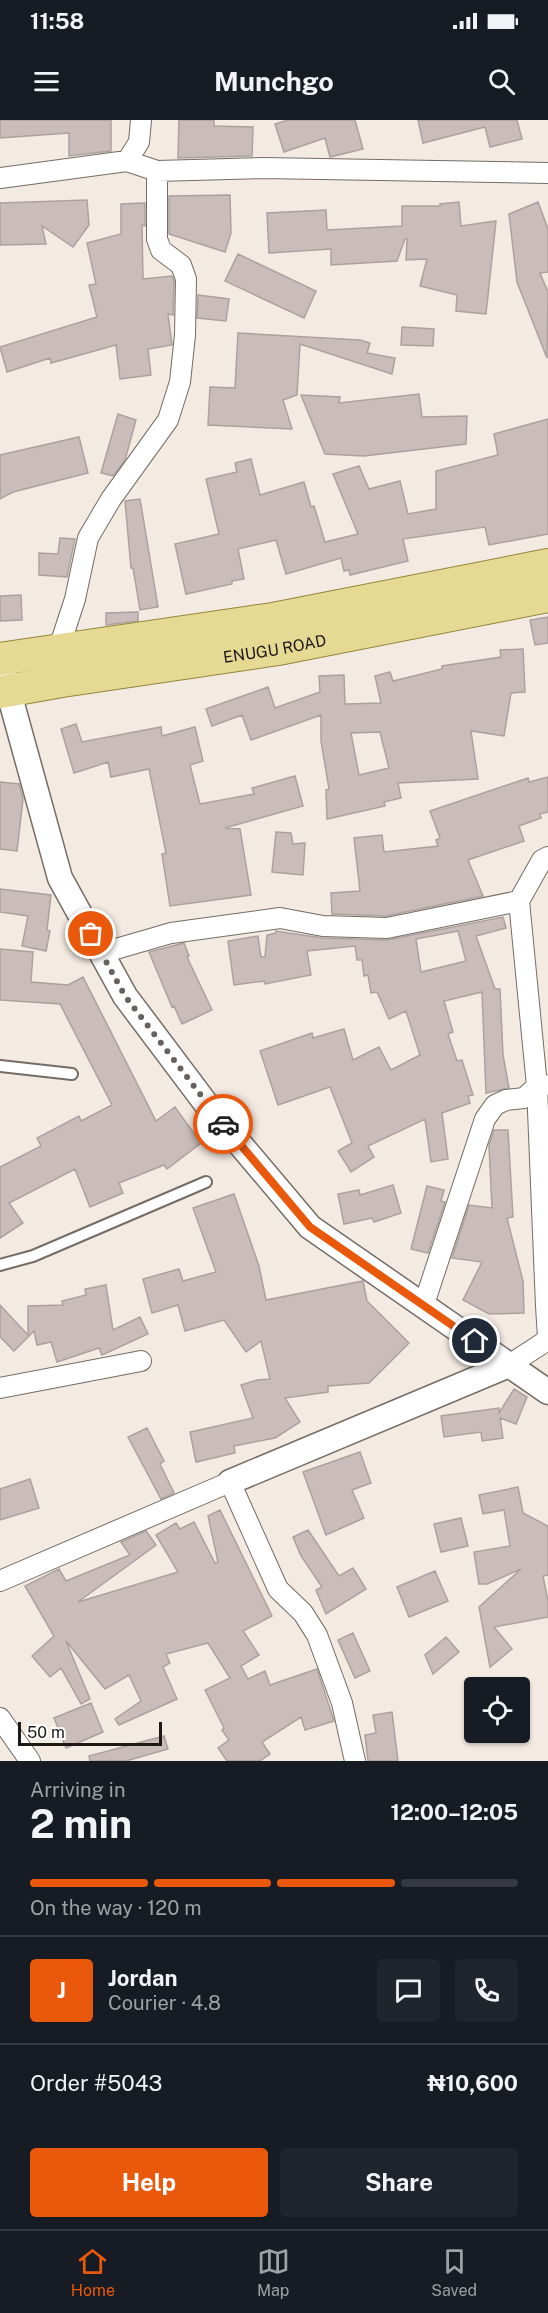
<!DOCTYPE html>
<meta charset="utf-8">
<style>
:root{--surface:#171b24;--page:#20242c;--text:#f1f3f6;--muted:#9ea1a6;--line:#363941;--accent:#ea580c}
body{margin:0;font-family:"Public Sans",sans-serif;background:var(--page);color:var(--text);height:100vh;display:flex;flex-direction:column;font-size:22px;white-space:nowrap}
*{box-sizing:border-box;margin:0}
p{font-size:20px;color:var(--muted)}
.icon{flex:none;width:33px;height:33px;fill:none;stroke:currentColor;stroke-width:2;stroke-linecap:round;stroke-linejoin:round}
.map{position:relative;height:1641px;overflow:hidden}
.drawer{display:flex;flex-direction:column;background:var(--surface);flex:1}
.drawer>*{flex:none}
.tools{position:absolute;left:464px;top:1557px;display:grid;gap:12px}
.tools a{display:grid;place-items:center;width:66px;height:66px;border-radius:6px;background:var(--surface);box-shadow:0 2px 4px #0004;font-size:30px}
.scale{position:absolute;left:18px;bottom:15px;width:144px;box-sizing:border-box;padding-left:6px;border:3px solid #1c1916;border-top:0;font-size:16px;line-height:21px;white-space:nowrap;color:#1c1916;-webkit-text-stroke:4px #fff;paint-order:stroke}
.pin{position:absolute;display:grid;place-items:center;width:51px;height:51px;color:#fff;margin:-26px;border:3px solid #fff;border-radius:50%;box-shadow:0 2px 6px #0007}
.courier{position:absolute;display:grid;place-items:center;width:60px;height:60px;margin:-30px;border:4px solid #ea580c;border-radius:50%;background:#fff;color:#222;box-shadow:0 2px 8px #0007}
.head em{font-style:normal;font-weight:700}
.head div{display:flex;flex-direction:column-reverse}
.head{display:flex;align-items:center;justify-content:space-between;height:102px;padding:0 30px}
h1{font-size:39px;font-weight:700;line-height:45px}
.bar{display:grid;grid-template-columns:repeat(4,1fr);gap:9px 6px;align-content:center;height:72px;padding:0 30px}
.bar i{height:8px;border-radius:4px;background:var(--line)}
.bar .selected{background:var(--accent)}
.bar p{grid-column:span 4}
.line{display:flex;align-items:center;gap:15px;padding:0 30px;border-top:2px solid var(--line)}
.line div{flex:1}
.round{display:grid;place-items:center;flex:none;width:63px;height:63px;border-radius:6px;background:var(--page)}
.action{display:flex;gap:12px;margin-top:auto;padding:12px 30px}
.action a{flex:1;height:69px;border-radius:6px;background:var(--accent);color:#fff;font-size:24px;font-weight:700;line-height:69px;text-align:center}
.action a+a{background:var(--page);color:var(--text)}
.status{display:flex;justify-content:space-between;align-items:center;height:42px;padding:0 30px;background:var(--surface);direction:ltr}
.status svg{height:16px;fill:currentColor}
header{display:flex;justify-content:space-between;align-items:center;height:78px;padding:0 30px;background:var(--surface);font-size:27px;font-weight:700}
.dock{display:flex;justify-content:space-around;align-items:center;height:84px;border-top:2px solid var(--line);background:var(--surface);font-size:16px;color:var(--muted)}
.dock a{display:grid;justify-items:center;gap:3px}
.dock .selected{color:var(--accent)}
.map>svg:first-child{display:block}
.building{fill:#c9bcba;stroke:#ada19f;stroke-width:1.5;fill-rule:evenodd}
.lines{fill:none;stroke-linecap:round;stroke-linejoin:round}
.service-casing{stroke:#746c65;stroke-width:14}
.minor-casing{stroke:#746c65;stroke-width:22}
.tertiary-casing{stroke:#746c65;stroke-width:27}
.primary-casing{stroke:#948538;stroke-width:34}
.service{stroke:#fff;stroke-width:10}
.minor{stroke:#fff;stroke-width:20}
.tertiary{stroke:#fff;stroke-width:24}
.primary{stroke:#e5d993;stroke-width:32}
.done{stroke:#67625d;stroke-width:6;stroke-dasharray:0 10.8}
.route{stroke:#ea580c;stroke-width:8}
.labels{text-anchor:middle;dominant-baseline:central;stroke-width:5;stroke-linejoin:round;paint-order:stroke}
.street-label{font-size:16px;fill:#1c1916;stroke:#fff}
</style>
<div class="status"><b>11:58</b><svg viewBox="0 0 49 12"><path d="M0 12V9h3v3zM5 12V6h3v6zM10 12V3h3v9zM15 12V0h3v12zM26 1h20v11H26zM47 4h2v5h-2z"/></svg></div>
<header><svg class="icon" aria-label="menu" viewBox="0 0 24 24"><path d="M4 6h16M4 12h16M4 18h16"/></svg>Munchgo<svg class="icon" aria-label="search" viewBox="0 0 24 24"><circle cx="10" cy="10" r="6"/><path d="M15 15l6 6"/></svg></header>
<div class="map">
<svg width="548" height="1641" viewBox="0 0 548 1641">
<rect width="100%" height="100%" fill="#f3eae2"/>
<path class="building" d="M 0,0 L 111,0 L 111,31 L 69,36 L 69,13 L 0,18 Z
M 179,0 L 214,0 L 214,6 L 253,7 L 252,36 L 178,38 Z
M 288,0 L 355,0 L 363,29 L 330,37 L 325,18 L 284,32 L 275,4 Z
M 418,0 L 517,0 L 522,19 L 490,27 L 485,7 L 423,23 Z
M 230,75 L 231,113 L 225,132 L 169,114 L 169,76 Z
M 87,80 L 89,105 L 73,127 L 42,106 L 46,124 L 0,125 L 0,83 Z
M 459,82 L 461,106 L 496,101 L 486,194 L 456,191 L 457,175 L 420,166 L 427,139 L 406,140 L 407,119 L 405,119 L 397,141 L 331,145 L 331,129 L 269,133 L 267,93 L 326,90 L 327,110 L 402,106 L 402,86 L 440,86 L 440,84 Z
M 538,82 L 548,109 L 548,152 L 540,153 L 548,172 L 547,238 L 517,162 L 509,94 Z
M 145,83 L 145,106 L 142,105 L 143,159 L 172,156 L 174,161 L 173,195 L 168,194 L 172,225 L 148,229 L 151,255 L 120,259 L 116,225 L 51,243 L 50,238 L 7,252 L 0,227 L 97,197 L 89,165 L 96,164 L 87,123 L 121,114 L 121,84 Z
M 238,134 L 316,171 L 304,198 L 225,161 Z
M 198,175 L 229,179 L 226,201 L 197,198 Z
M 402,207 L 434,209 L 433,226 L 401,225 Z
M 238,213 L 360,220 L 370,223 L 367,233 L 395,238 L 392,254 L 300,224 L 297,275 L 283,280 L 292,309 L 208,305 L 210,267 L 235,268 Z
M 419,274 L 422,297 L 467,296 L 466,324 L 364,336 L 325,334 L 301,275 L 340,277 L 339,283 Z
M 118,294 L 136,300 L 125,340 L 113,356 L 101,353 Z
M 548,299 L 548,414 L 489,425 L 485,407 L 403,419 L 408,441 L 350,455 L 349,450 L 344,451 L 341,438 L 286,454 L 276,420 L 238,429 L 244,459 L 232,461 L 232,464 L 186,474 L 175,424 L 219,414 L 206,359 L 237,352 L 235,343 L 251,339 L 260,375 L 304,362 L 311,387 L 314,386 L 325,422 L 358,414 L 333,354 L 359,346 L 369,369 L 400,361 L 408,394 L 436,389 L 436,351 L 498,335 L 494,314 Z
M 79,317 L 88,353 L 13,372 L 0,379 L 0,335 Z
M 140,379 L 158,487 L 140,490 L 133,448 L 131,448 L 125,381 Z
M 60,418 L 75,419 L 67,457 L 39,455 L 39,433 L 58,434 Z
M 21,475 L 22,500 L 0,501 L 0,476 Z
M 138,492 L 138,501 L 106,505 L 106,493 Z
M 548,497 L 548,523 L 535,525 L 530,500 Z
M 523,529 L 525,572 L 511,573 L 504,616 L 471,611 L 478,659 L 398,663 L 401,678 L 384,682 L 385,686 L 327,699 L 326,670 L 329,669 L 321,621 L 321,595 L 251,620 L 242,595 L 212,606 L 206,589 L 268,567 L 275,588 L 320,572 L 319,556 L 344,555 L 345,584 L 381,583 L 375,556 L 390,552 L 393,561 L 442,549 L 442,546 L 501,537 L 500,530 ZM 380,612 L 389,648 L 359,655 L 351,613 Z
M 76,604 L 82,622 L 161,607 L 162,616 L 195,607 L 203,641 L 190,645 L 200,684 L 254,674 L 252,668 L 295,656 L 303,686 L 225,708 L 240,709 L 251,775 L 170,786 L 162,734 L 166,733 L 149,649 L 111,657 L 108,642 L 74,653 L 61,609 Z
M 548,657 L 548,692 L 540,694 L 541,698 L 519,706 L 524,721 L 468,740 L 483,776 L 386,796 L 332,794 L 331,773 L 360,771 L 354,718 L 382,715 L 384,732 L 438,726 L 436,720 L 440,718 L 430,691 L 528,658 L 529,662 Z
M 0,662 L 19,664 L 23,679 L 17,731 L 0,729 Z
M 276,712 L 291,713 L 293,724 L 305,723 L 303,755 L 272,752 Z
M 0,769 L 51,775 L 47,810 L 50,811 L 46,831 L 22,826 L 28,796 L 0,792 Z
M 503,797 L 506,808 L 476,816 L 495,869 L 500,869 L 503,935 L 509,968 L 486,973 L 482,872 L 444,881 L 453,912 L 448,914 L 457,941 L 462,940 L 473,975 L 468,976 L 470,983 L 442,993 L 448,1039 L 431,1042 L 425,999 L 368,1026 L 374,1037 L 351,1052 L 338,1031 L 352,1023 L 330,967 L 278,985 L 260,931 L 312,913 L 313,918 L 344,909 L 353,940 L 379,927 L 391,950 L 420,935 L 406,891 L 389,899 L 377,872 L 371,873 L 368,855 L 364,856 L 362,840 L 357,840 L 355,826 L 307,831 L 311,855 L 265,864 L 264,861 L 234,865 L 228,821 L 258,816 L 261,837 L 265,837 L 267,815 L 276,813 L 276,811 L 323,818 L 387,820 ZM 458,811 L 466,841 L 421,852 L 416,819 Z
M 184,823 L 189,836 L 187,837 L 212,890 L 182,904 L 174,886 L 172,887 L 149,832 Z
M 0,829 L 33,832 L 31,862 L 68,865 L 83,857 L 156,1001 L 175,987 L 201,1023 L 167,1049 L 164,1045 L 119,1063 L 123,1073 L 90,1087 L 75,1049 L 9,1083 L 23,1103 L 0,1118 L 0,1047 L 41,1026 L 37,1018 L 79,996 L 81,1001 L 112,985 L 60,884 L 0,880 Z
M 494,1010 L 508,1010 L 513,1097 L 507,1098 L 523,1161 L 524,1193 L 489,1194 L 463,1180 L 482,1142 L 452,1138 L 469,1085 L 492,1088 L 489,1025 Z
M 393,1065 L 401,1093 L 374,1102 L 372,1098 L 344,1104 L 338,1074 L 359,1070 L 360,1075 Z
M 427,1066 L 444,1070 L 441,1081 L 445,1082 L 428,1133 L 411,1129 Z
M 234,1074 L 259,1146 L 266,1180 L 363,1161 L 367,1181 L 409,1223 L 369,1263 L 328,1266 L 328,1272 L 285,1278 L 300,1302 L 275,1318 L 234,1326 L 235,1333 L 196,1342 L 190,1312 L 253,1298 L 241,1265 L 257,1260 L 270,1259 L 261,1221 L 246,1232 L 224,1200 L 185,1211 L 178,1185 L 152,1193 L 143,1159 L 179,1149 L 183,1161 L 216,1152 L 193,1088 Z
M 106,1165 L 113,1210 L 140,1197 L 148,1214 L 102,1235 L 99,1228 L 57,1242 L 51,1222 L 37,1225 L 34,1211 L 14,1231 L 0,1217 L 0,1185 L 28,1215 L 28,1186 L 63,1185 L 62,1181 L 86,1175 L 85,1169 Z
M 514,1269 L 527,1277 L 516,1304 L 500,1298 L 503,1318 L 482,1321 L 481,1312 L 444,1317 L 441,1296 L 499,1288 L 499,1293 Z
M 147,1308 L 164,1341 L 160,1344 L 174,1373 L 161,1379 L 128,1317 Z
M 360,1332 L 371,1363 L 352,1370 L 364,1398 L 326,1415 L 303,1352 Z
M 30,1359 L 39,1388 L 0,1400 L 0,1369 Z
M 518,1367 L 523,1393 L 548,1406 L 548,1455 L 543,1456 L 548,1481 L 548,1497 L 494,1507 L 512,1529 L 490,1547 L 479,1487 L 521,1449 L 487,1464 L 479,1464 L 474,1432 L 510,1426 L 504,1390 L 483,1394 L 479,1375 Z
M 220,1390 L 272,1496 L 243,1511 L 259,1535 L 241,1546 L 248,1559 L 265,1551 L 270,1565 L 317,1549 L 334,1601 L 305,1610 L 301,1597 L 262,1622 L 270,1634 L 260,1641 L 227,1641 L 218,1628 L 229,1620 L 222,1610 L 224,1608 L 205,1570 L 230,1558 L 208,1523 L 166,1534 L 170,1543 L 163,1547 L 177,1579 L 119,1605 L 115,1599 L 141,1581 L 129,1555 L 105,1569 L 66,1521 L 90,1579 L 81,1584 L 61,1548 L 50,1557 L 32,1536 L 54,1516 L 25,1466 L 59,1449 L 66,1461 L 130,1435 L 121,1422 L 146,1411 L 156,1425 L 78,1482 L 178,1452 L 156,1415 L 176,1403 L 180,1409 L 194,1402 L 215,1443 L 218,1442 L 208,1396 Z
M 461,1398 L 468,1426 L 441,1432 L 434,1404 Z
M 308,1410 L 339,1456 L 353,1448 L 366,1469 L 326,1494 L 316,1470 L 322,1467 L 301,1436 L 293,1417 Z
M 435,1451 L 448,1481 L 409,1497 L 397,1467 Z
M 353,1513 L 370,1551 L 355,1558 L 338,1520 Z
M 446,1517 L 459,1532 L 433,1554 L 425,1535 Z
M 91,1583 L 103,1612 L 66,1628 L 54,1598 Z
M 392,1592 L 398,1641 L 368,1641 L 365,1615 L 376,1613 L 373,1595 Z
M 164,1616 L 168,1629 L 126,1641 L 90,1641 L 89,1636 Z"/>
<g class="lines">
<g class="service-casing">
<path id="service" d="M 0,946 L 72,954
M 0,1145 L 33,1136 L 206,1062"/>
</g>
<g class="minor-casing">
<path id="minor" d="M 127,41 L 139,22 L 141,0
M 0,58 L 127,41 L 157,51 L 263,48 L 548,53
M 58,531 L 75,479 L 88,418 L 111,379 L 168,300 L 180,262 L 185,215 L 186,159 L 181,145 L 161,130 L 157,119 L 157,51
M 102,833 L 171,813 L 280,798 L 323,806 L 387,808 L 519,781
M 546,1186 L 537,966 L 519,781 L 542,740 L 548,737
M 423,1187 L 485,999 L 495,985 L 506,980 L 524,978 L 537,966 L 545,965
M 509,1245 L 543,1223 L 548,1217 L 546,1186 L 548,1186
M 0,1268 L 141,1241
M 0,1461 L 230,1362 L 278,1469 L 303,1493 L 317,1515 L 342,1583 L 355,1641
M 0,1598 L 30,1641"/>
</g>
<g class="tertiary-casing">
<path id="tertiary" d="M 4,555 L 60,758 L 125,876 L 207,985 L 310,1107 L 548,1272
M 230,1362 L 509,1245"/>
</g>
<g class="primary-casing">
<g id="primary">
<path d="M 0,539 L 273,499 L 548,445"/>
<path id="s1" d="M 0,572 L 62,561 L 278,529 L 548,476"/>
</g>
</g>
<use href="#service" class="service"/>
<use href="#minor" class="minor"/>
<use href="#tertiary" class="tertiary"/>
<use href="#primary" class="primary"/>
</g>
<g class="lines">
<path class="done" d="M 91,814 L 125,876 L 223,1004"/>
<path class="route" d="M 223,1004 L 310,1107 L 475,1221"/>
</g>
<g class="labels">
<g class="street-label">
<text stroke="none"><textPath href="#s1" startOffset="278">ENUGU ROAD</textPath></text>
</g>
</g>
</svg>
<div class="tools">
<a><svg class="icon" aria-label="locate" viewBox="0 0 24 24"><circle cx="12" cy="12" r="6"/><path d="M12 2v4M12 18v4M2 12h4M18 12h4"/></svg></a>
</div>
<div class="scale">50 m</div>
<div class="pin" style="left:91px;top:814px;background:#ea580c"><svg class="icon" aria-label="bag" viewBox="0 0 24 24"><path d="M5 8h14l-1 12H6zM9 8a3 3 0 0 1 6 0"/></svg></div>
<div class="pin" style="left:475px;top:1221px;background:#1f2937"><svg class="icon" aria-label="home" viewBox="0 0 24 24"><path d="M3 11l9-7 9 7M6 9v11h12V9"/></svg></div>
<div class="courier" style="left:223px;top:1004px"><svg class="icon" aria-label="car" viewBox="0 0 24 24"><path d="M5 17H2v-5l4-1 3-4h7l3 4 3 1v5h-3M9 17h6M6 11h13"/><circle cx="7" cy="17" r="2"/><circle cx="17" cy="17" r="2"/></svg></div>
</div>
<section class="drawer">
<div class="head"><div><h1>2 min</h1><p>Arriving in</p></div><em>12:00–12:05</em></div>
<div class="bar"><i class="selected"></i><i class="selected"></i><i class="selected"></i><i></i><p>On the way · 120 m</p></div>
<div class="line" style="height:108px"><b class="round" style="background:var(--accent);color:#fff">J</b><div><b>Jordan</b><p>Courier · 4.8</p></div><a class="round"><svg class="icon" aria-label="chat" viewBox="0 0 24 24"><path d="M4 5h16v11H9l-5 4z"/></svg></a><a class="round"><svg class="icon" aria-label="phone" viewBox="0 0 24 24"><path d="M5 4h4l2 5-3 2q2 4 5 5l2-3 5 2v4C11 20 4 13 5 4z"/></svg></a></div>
<div class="line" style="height:78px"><div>Order #5043</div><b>₦10,600</b></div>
<div class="action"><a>Help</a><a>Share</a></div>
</section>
<nav class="dock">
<a class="selected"><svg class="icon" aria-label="home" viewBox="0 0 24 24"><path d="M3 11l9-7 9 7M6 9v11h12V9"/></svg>Home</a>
<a><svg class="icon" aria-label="map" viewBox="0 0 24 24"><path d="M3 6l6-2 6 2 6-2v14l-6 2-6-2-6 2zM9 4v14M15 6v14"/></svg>Map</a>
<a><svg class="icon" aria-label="saved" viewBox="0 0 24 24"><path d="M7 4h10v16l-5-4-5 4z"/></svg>Saved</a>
</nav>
